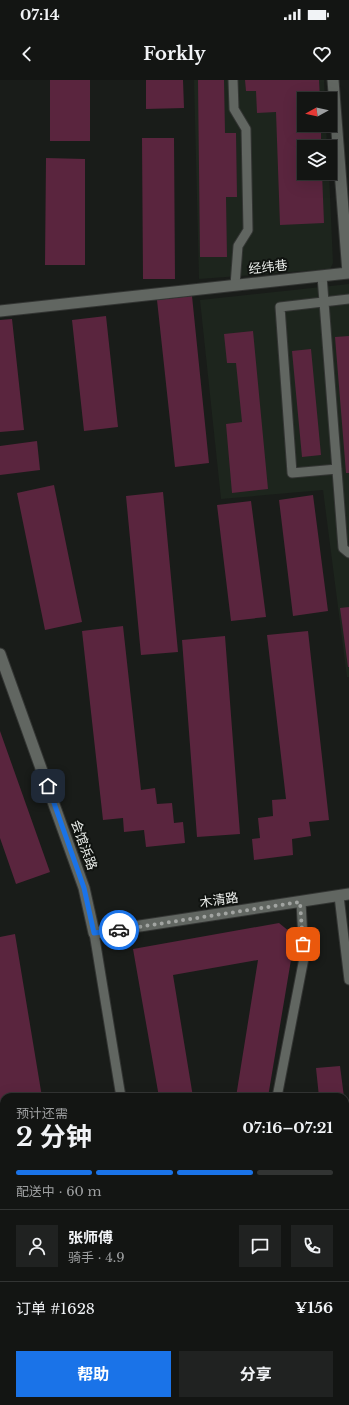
<!DOCTYPE html>
<html lang="zh">
<meta charset="utf-8">
<style>
:root{--surface:#131513;--page:#202221;--text:#f1f3f6;--muted:#9d9fa0;--line:#323433;--accent:#1a73e8}
body{margin:0;font-family:"Libre Baskerville","Noto Sans SC",serif;background:var(--page);color:var(--text);height:100vh;display:flex;flex-direction:column;font-size:15px;white-space:nowrap}
*{box-sizing:border-box;margin:0}
p{font-size:13px;color:var(--muted)}
.icon{flex:none;width:22px;height:22px;fill:none;stroke:currentColor;stroke-width:2;stroke-linecap:round;stroke-linejoin:round}
.map{position:relative;flex:1;overflow:hidden}
.side{position:absolute;left:0px;top:1013px;width:349px;height:312px;display:flex;flex-direction:column;background:var(--surface);border-radius:12px 12px 0 0;box-shadow:0 4px 16px #0002,0 0 0 1px var(--line)}
.side>*{flex:none}
.needle{width:26px;rotate:262deg}
.fabs{position:absolute;left:297px;top:12px;display:grid;gap:8px}
.fabs a{display:grid;place-items:center;width:40px;height:40px;border-radius:0px;background:var(--surface);box-shadow:0 4px 16px #0002,0 0 0 1px var(--line);font-size:20px}
.pin{position:absolute;display:grid;place-items:center;width:34px;height:34px;color:#fff;margin:-17px;border-radius:8px;box-shadow:0 2px 6px #0006}
.courier{position:absolute;display:grid;place-items:center;width:40px;height:40px;margin:-20px;border:3px solid #1a73e8;border-radius:50%;background:#fff;color:#222;box-shadow:0 1px 5px #0007}
.summary em{font-style:normal;font-weight:700}
.summary div{display:flex;flex-direction:column-reverse}
.summary{display:flex;align-items:center;justify-content:space-between;height:68px;padding:0 16px}
h1{font-size:26px;font-weight:700;line-height:30px}
.bar{display:grid;grid-template-columns:repeat(4,1fr);gap:6px 4px;align-content:center;height:48px;padding:0 16px}
.bar i{height:5px;border-radius:3px;background:var(--line)}
.bar .active{background:var(--accent)}
.bar p{grid-column:span 4}
.line{display:flex;align-items:center;gap:10px;padding:0 16px;border-top:1px solid var(--line)}
.line div{flex:1}
.round{display:grid;place-items:center;flex:none;width:42px;height:42px;border-radius:0px;background:var(--page)}
.button{display:flex;gap:8px;margin-top:auto;padding:8px 16px}
.button a{flex:1;height:46px;border-radius:0px;background:var(--accent);color:#fff;font-size:16px;font-weight:700;line-height:46px;text-align:center}
.button a+a{background:var(--page);color:var(--text)}
.status{display:flex;justify-content:space-between;align-items:center;height:28px;padding:0 20px;background:var(--surface);direction:ltr}
.status svg{height:11px;fill:currentColor}
header{display:flex;justify-content:space-between;align-items:center;height:52px;padding:0 16px;background:var(--surface);font-size:18px;font-weight:700}
.map>svg:first-child{display:block}
.built{fill:#1d251d}
.building{fill:#5a253e}
.lines{fill:none;stroke-linecap:round;stroke-linejoin:round}
.service-casing{stroke:#333533;stroke-width:11}
.minor-casing{stroke:#333533;stroke-width:13}
.service{stroke:#616661;stroke-width:9}
.minor{stroke:#616661;stroke-width:11}
.done{stroke:#a1a4a1;stroke-width:4;stroke-dasharray:0 7.2}
.route{stroke:#1a73e8;stroke-width:5}
.labels{text-anchor:middle;dominant-baseline:central;stroke-width:4;stroke-linejoin:round;paint-order:stroke}
.street-label{font-size:13px;fill:#eaedea;stroke:#101310}
</style>
<div class="status"><b>07:14</b><svg viewBox="0 0 49 12"><path d="M0 12V9h3v3zM5 12V6h3v6zM10 12V3h3v9zM15 12V0h3v12zM26 1h20v11H26zM47 4h2v5h-2z"/></svg></div>
<header><svg class="icon" aria-label="back" viewBox="0 0 24 24"><path d="M15 5l-7 7 7 7"/></svg>Forkly<svg class="icon" aria-label="heart" viewBox="0 0 24 24"><path d="M12 20l-8-8c-3-5 5-10 8-4 3-6 11-1 8 4z"/></svg></header>
<div class="map">
<svg width="349" height="1325" viewBox="0 0 349 1325">
<rect width="100%" height="100%" fill="#191c19"/>
<path class="built" d="M 194,0 L 324,0 L 325,19 L 304,19 L 304,45 L 326,45 L 327,67 L 304,67 L 304,93 L 329,93 L 333,183 L 330,189 L 199,199 Z
M 349,204 L 349,597 L 347,597 L 323,410 L 221,419 L 200,220 Z"/>
<path class="building" d="M 50,0 L 90,0 L 90,61 L 50,61 Z
M 146,0 L 183,0 L 184,28 L 146,29 Z
M 198,0 L 224,0 L 225,53 L 236,53 L 237,117 L 226,117 L 227,177 L 200,177 Z
M 245,0 L 319,0 L 320,19 L 304,19 L 304,45 L 321,45 L 321,67 L 304,67 L 304,93 L 322,93 L 324,143 L 280,145 L 276,32 L 257,33 L 256,11 L 246,11 Z
M 142,58 L 174,58 L 175,199 L 143,199 Z
M 46,78 L 85,79 L 85,185 L 45,185 Z
M 192,216 L 209,383 L 175,387 L 157,220 Z
M 106,236 L 118,347 L 84,351 L 72,240 Z
M 12,239 L 24,350 L 0,352 L 0,240 Z
M 253,251 L 268,409 L 232,413 L 226,344 L 242,342 L 236,283 L 227,283 L 224,254 Z
M 349,256 L 349,393 L 346,393 L 335,257 Z
M 311,269 L 321,375 L 302,377 L 292,271 Z
M 37,361 L 40,390 L 0,395 L 0,366 Z
M 54,405 L 82,542 L 45,550 L 17,413 Z
M 163,412 L 178,572 L 141,575 L 126,416 Z
M 313,415 L 328,531 L 293,536 L 279,420 Z
M 251,421 L 266,537 L 231,541 L 217,425 Z
M 349,527 L 349,587 L 348,587 L 340,528 Z
M 123,546 L 141,710 L 155,708 L 157,724 L 172,723 L 174,743 L 183,742 L 185,763 L 146,767 L 144,750 L 124,752 L 123,738 L 103,740 L 82,551 Z
M 308,551 L 329,740 L 309,742 L 311,756 L 292,759 L 293,775 L 254,780 L 252,759 L 260,758 L 258,738 L 273,736 L 272,720 L 286,719 L 267,555 Z
M 225,556 L 240,754 L 197,757 L 182,560 Z
M 0,651 L 50,792 L 16,804 L 0,758 Z
M 279,843 L 295,856 L 268,1017 L 236,1017 L 258,880 L 173,895 L 193,1017 L 159,1017 L 133,869 Z
M 15,854 L 42,1017 L 4,1017 L 4,1051 L 0,1051 L 0,857 Z
M 340,986 L 344,1017 L 319,1017 L 316,988 Z
M 345,1036 L 349,1061 L 349,1106 L 345,1106 Z
M 345,1128 L 349,1128 L 349,1274 L 345,1275 Z
M 321,1321 L 329,1321 L 329,1325 L 300,1325 Z"/>
<g class="lines">
<g class="service-casing">
<path id="service" d="M 233,0 L 234,29 L 246,49 L 248,150 L 238,166 L 235,205
M 322,196 L 343,468 L 349,473
M 337,389 L 292,393 L 280,227 L 349,219
M 339,816 L 349,900
M 94,853 L 121,1017
M 277,1017 L 304,878 L 301,822
M 0,1103 L 4,1101
M 345,1310 L 349,1310
M 235,1325 L 265,1321"/>
</g>
<g class="minor-casing">
<path id="minor" d="M 0,231 L 348,193 L 333,0
M 0,574 L 84,808 L 94,853 L 349,814"/>
</g>
<use href="#service" class="service"/>
<use href="#minor" class="minor"/>
</g>
<g class="lines">
<path class="done" d="M 119,850 L 300,822 L 303,864"/>
<path class="route" d="M 48,706 L 84,808 L 94,853 L 119,850"/>
</g>
<g class="labels">
<g class="street-label">
<text transform="translate(268 187) rotate(-6)">经纬巷</text>
<text transform="translate(84 765) rotate(70)">会馆浜路</text>
<text transform="translate(219 820) rotate(-8)">木清路</text>
</g>
</g>
</svg>
<div class="fabs">
<a><svg class="needle" viewBox="-14 -14 28 28"><path d="M0-13l5 13h-10z" fill="#e53935"/><path d="M0 13l5-13h-10z" fill="#9d9fa0"/></svg></a>
<a><svg class="icon" aria-label="layers" viewBox="0 0 24 24"><path d="M12 4l9 5-9 5-9-5zM3 14l9 5 9-5"/></svg></a>
</div>
<div class="pin" style="left:303px;top:864px;background:#ea580c"><svg class="icon" aria-label="bag" viewBox="0 0 24 24"><path d="M5 8h14l-1 12H6zM9 8a3 3 0 0 1 6 0"/></svg></div>
<div class="pin" style="left:48px;top:706px;background:#1f2937"><svg class="icon" aria-label="home" viewBox="0 0 24 24"><path d="M3 11l9-7 9 7M6 9v11h12V9"/></svg></div>
<div class="courier" style="left:119px;top:850px"><svg class="icon" aria-label="car" viewBox="0 0 24 24"><path d="M5 17H2v-5l4-1 3-4h7l3 4 3 1v5h-3M9 17h6M6 11h13"/><circle cx="7" cy="17" r="2"/><circle cx="17" cy="17" r="2"/></svg></div>
<section class="side">
<div class="summary"><div><h1>2 分钟</h1><p>预计还需</p></div><em>07:16–07:21</em></div>
<div class="bar"><i class="active"></i><i class="active"></i><i class="active"></i><i></i><p>配送中 · 60 m</p></div>
<div class="line" style="height:72px"><a class="round"><svg class="icon" aria-label="person" viewBox="0 0 24 24"><circle cx="12" cy="8" r="4"/><path d="M4 21q1-7 8-7t8 7"/></svg></a><div><b>张师傅</b><p>骑手 · 4.9</p></div><a class="round"><svg class="icon" aria-label="chat" viewBox="0 0 24 24"><path d="M4 5h16v11H9l-5 4z"/></svg></a><a class="round"><svg class="icon" aria-label="phone" viewBox="0 0 24 24"><path d="M5 4h4l2 5-3 2q2 4 5 5l2-3 5 2v4C11 20 4 13 5 4z"/></svg></a></div>
<div class="line" style="height:52px"><div>订单 #1628</div><b>¥156</b></div>
<div class="button"><a>帮助</a><a>分享</a></div>
</section>
</div>
